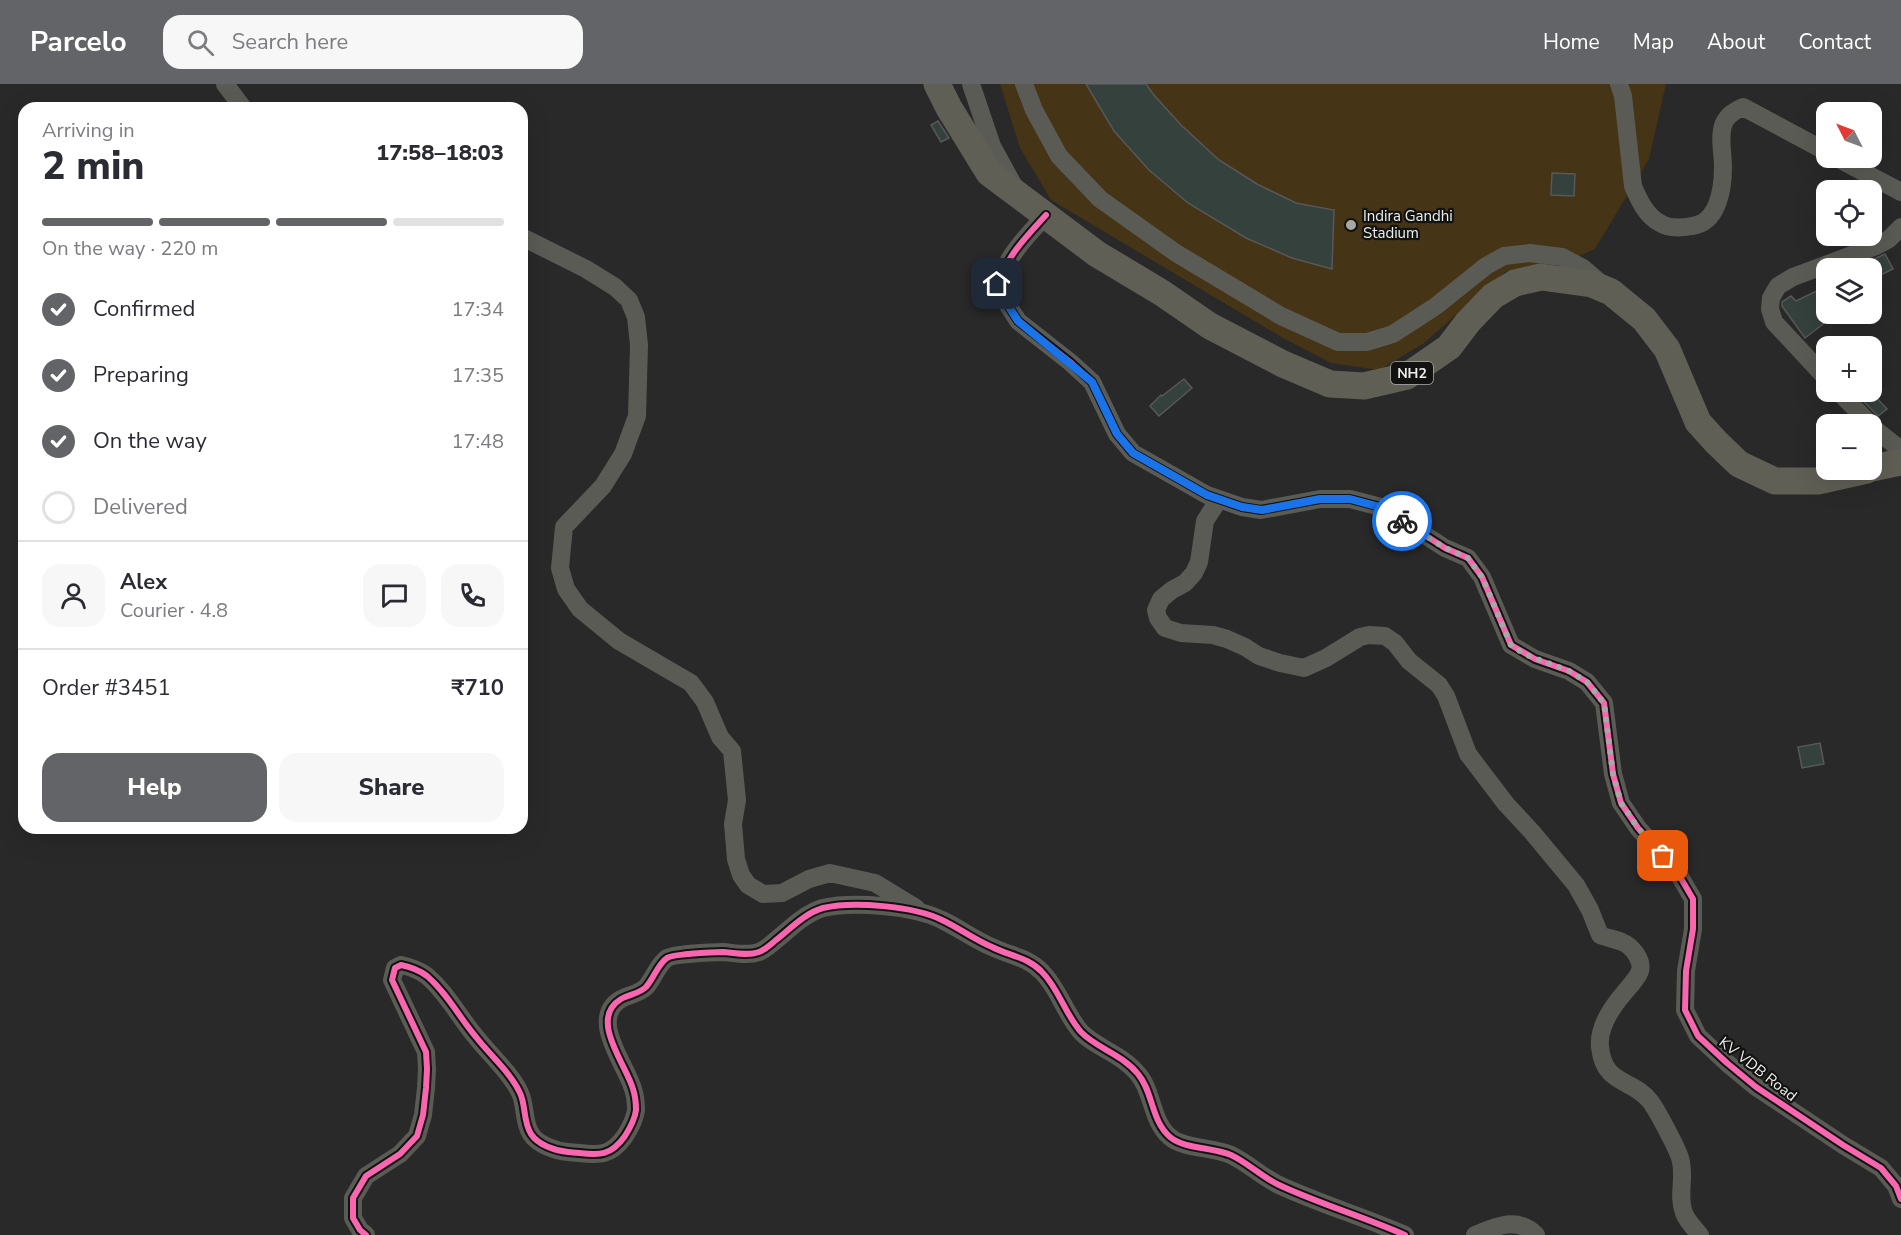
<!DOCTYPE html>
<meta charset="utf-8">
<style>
:root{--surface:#fff;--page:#f7f7f7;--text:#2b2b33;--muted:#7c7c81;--line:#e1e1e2;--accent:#636467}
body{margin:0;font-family:"Nunito Sans",sans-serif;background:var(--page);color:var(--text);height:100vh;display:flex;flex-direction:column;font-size:22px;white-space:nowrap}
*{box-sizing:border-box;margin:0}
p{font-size:20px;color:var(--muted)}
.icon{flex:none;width:33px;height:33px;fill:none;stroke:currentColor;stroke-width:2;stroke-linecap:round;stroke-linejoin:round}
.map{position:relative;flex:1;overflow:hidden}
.side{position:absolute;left:18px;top:18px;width:510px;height:732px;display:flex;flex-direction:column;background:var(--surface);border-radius:18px;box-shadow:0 6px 24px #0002}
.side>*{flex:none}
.needle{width:39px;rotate:312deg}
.fabs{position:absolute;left:1816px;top:18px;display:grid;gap:12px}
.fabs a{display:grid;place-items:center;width:66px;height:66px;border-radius:12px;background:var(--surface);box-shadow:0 6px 24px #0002;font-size:30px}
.pin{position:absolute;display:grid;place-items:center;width:51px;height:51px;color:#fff;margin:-26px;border-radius:12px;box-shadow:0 3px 9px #0006}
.courier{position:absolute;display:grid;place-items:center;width:60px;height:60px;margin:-30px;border:4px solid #1a73e8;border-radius:50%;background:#fff;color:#222;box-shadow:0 2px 8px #0007}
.headline em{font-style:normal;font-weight:800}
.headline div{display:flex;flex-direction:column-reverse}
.headline{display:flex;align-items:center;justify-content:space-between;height:102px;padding:0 24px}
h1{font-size:39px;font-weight:800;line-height:45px}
.bar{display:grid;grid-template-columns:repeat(4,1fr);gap:9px 6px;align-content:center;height:72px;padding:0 24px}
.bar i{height:8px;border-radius:4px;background:var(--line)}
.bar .on{background:var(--accent)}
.bar p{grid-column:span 4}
.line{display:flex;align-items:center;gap:15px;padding:0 24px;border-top:2px solid var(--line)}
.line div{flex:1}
.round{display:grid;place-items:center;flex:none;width:63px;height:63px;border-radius:18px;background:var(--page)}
ol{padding:0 24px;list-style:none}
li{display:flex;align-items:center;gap:18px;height:66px}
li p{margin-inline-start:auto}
li .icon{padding:6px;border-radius:50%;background:var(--accent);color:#fff;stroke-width:4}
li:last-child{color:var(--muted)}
li i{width:33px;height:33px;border:3px solid var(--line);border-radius:50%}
.cta{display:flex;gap:12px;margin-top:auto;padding:12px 24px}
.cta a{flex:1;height:69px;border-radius:18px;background:var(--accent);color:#fff;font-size:24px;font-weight:800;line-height:69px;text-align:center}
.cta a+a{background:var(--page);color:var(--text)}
header{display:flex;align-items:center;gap:36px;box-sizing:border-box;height:84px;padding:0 30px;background:var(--accent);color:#fff}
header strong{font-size:28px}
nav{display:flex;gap:33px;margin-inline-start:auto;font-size:21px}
.search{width:420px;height:54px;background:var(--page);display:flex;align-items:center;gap:15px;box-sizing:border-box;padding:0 21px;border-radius:18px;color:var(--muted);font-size:22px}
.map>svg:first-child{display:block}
.green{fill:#453415}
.building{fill:#35413c;stroke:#575857;stroke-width:1.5}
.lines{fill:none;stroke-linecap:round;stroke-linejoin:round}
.minor{stroke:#5a5b55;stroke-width:18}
.highway{stroke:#5f5f56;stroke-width:27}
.cycleway-casing{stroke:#121311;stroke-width:10}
.cycleway{stroke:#f766af;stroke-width:6}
.done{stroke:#a7a9a7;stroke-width:6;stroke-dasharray:0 10.8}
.route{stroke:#1a73e8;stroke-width:8}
.poi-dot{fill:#a7a9a7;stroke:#121311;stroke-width:2}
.labels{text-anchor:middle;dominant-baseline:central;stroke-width:4.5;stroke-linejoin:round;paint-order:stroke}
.shield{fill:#121311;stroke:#abacaa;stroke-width:1.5}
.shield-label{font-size:14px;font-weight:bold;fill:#eceeec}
.poi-label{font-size:15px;fill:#eceeec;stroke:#121311;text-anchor:start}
.street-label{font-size:15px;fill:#eceeec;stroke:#121311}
</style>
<header>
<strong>Parcelo</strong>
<div class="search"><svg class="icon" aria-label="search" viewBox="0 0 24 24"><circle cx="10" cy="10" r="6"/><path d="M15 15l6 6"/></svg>Search here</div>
<nav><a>Home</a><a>Map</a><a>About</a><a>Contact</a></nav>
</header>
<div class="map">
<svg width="1901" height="1151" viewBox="0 0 1901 1151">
<rect width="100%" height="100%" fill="#282928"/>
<path class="green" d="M 1000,0 L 1666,0 L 1649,75 L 1595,165 L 1555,182 L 1505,188 L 1424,259 L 1379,286 L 1331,279 L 1283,254 L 1051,116 L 1020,64 Z"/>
<path class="building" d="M 1086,0 L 1146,0 L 1153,10 L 1181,41 L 1219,76 L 1257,100 L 1296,119 L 1334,126 L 1332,185 L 1292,174 L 1246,154 L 1188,119 L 1149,86 L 1114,47 Z
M 938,37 L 949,54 L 941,58 L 931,41 Z
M 1552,89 L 1575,90 L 1574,112 L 1551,111 Z
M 1885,170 L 1893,185 L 1872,195 L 1872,176 Z
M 1827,202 L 1827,237 L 1805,254 L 1782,222 L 1782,218 L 1791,212 L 1796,217 Z
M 1184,295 L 1192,304 L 1159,332 L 1150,322 L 1161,311 L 1162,312 Z
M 1854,308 L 1871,308 L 1887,325 L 1878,332 Z
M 1820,659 L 1824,680 L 1802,684 L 1798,663 Z"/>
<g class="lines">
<path class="minor" d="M 225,0 L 243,24
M 971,0 L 992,62 L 1015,104
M 1024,0 L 1034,26 L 1059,72 L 1100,115 L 1176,169 L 1281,232 L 1338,258 L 1367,258 L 1393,250 L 1436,222 L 1486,182 L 1504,172 L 1530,169 L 1562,173 L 1583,184 L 1603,201
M 1619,0 L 1623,12 L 1633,102 C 1639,116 1646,132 1660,139 C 1669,145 1681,144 1692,142 C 1718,139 1723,105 1723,83 C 1723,69 1718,49 1725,37 C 1729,30 1736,26 1743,23 L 1827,68
M 1837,74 L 1901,108
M 1046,131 C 1025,154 1009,170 997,200 L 1002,212 L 1018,237 L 1070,278 L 1092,298 L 1117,350 L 1133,369 L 1207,411 L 1242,423 L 1261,426 L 1320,415 L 1350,415 L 1381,423 L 1445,464 L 1468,474 L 1482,493 L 1511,561 L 1535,575 L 1569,587 L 1587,598 L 1604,619 L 1613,690 L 1621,719 L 1638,744 L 1676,786 L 1693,815 L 1693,845 L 1686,887 L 1685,926 L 1698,952 L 1727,979 L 1756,1003 L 1843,1061 L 1881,1084 L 1896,1102 L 1901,1115
M 522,153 L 586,185 L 615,203 L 629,216 L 636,233 L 639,261 L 637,332 L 623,370 L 603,402 L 564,443 L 560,484 L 566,505 L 580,525 L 619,557 L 691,599 L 705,618 L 720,653 L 732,667 L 737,716 L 733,740 L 736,775 L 741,791 L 748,801 L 763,810 L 782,809 L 809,795 L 830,789 L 875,799 L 916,824
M 1827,295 L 1774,238 L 1770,225 L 1771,214 L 1778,202 L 1793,193 L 1876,162 L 1889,155 L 1901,143
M 1839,308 L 1870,340
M 1872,343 L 1901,366
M 1219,415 L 1205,437 L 1199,478 L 1194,489 L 1185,499 L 1172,506 L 1161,515 L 1156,526 L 1158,534 L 1165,544 L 1181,549 L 1213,551 L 1227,555 L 1245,563 L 1259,572 L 1280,579 L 1304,584 L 1326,574 L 1360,553 L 1369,551 L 1385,552 L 1395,559 L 1409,577 L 1439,601 L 1446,612 L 1468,670 L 1506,720 L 1532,748 L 1576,801 L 1590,826 L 1600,851 C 1607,854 1615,855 1622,858 C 1632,862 1643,876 1640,887 C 1637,895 1629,903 1624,909 C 1612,923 1598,944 1600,963 C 1604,1002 1632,994 1650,1017 C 1657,1026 1677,1064 1680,1074 C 1686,1092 1677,1111 1684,1129 C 1687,1137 1694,1144 1700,1151
M 366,1151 L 360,1146 L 353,1134 L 353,1114 L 366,1092 L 400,1070 L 417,1052 L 423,1031 L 426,1004 L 427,985 L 426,968 L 392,896 L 395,884 L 401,881 C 411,883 419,886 427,892 C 447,909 459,933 476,953 C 489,970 511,989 520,1009 C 526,1021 523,1038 531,1050 C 538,1061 556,1067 568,1068 C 595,1070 608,1076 625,1052 C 630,1044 635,1035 636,1026 C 636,1020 635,1011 633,1005 C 626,980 588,935 621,915 C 630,910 639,910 646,903 C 654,894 658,880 667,874 C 673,871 681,871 688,870 C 700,869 711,868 723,868 C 735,869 748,872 759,868 C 765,866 770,861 776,856 C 790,845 805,829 823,824 C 853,817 914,822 942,836 C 959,844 975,856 992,863 C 1010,872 1028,873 1042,888 C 1059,905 1065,930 1081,948 C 1096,964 1122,970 1138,990 C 1153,1007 1151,1037 1170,1053 C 1184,1065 1213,1063 1231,1071 C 1248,1079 1262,1093 1279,1101 C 1320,1120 1364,1133 1405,1151
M 1475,1151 C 1496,1142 1518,1132 1536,1151"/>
<path class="highway" d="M 937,0 L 949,24 L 989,89 L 1097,170 L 1162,209 L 1210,242 L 1283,280 L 1330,300 L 1364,302 L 1407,292 L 1449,263 L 1468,238 L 1493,212 L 1515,199 L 1541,193 L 1592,200 L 1611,208 L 1644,235 L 1667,265 L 1698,338 L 1716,358 L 1739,380 L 1775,397 L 1818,397 L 1867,386
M 1872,384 L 1901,378"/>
<g class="cycleway-casing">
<path id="cycleway" d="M 1046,131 C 1025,154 1009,170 997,200 L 1002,212 L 1018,237 L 1070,278 L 1092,298 L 1117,350 L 1133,369 L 1207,411 L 1242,423 L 1261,426 L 1320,415 L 1350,415 L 1381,423 L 1445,464 L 1468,474 L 1482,493 L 1511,561 L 1535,575 L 1569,587 L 1587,598 L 1604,619 L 1613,690 L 1621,719 L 1638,744 L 1676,786 L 1693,815 L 1693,845 L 1686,887 L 1685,926 L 1698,952 L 1727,979 L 1756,1003 L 1843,1061 L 1881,1084 L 1896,1102 L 1901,1115
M 366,1151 L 360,1146 L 353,1134 L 353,1114 L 366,1092 L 400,1070 L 417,1052 L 423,1031 L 426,1004 L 427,985 L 426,968 L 392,896 L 395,884 L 401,881 C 411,883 419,886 427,892 C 447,909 459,933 476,953 C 489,970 511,989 520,1009 C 526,1021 523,1038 531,1050 C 538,1061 556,1067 568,1068 C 595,1070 608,1076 625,1052 C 630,1044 635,1035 636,1026 C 636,1020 635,1011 633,1005 C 626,980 588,935 621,915 C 630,910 639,910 646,903 C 654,894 658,880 667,874 C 673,871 681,871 688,870 C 700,869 711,868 723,868 C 735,869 748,872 759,868 C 765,866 770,861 776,856 C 790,845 805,829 823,824 C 853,817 914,822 942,836 C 959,844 975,856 992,863 C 1010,872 1028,873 1042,888 C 1059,905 1065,930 1081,948 C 1096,964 1122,970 1138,990 C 1153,1007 1151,1037 1170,1053 C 1184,1065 1213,1063 1231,1071 C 1248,1079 1262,1093 1279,1101 C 1320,1120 1364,1133 1405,1151"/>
</g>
<use href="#cycleway" class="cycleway"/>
</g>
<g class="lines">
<path class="done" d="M 1402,437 L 1445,464 L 1468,474 L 1482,493 L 1511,561 L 1524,570 L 1569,587 L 1587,598 L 1604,619 L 1613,690 L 1621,719 L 1638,744 L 1663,772"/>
<path class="route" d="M 997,200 L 1002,212 L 1018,237 L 1092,298 L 1117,350 L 1133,369 L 1207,411 L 1242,423 L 1262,426 L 1320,415 L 1350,415 L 1380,423 L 1402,437"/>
</g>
<circle class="poi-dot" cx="1351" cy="141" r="6"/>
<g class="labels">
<rect class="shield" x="1391" y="278" width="42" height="22" rx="4.5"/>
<g class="shield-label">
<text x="1412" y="289">NH2</text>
</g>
<g class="poi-label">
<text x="1363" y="132">Indira Gandhi<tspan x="1363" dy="17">Stadium</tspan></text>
</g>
<g class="street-label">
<text transform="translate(1758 985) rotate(38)">KV VDB Road</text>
</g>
</g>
</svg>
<div class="fabs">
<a><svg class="needle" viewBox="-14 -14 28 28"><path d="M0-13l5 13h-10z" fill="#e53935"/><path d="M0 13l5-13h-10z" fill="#7c7c81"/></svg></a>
<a><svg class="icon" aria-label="locate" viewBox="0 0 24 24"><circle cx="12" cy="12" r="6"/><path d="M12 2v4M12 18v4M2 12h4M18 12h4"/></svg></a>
<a><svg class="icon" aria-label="layers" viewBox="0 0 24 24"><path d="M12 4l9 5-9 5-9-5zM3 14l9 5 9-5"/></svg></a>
<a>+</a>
<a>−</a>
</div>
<div class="pin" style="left:1663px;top:772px;background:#ea580c"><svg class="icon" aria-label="bag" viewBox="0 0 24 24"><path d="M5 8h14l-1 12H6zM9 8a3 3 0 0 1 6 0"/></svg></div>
<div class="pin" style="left:997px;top:200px;background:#1f2937"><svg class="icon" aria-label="home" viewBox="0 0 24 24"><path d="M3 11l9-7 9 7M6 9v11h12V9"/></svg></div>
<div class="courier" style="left:1402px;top:437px"><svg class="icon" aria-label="bike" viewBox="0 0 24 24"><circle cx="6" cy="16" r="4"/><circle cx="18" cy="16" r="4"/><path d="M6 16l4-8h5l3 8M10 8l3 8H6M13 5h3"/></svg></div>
<section class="side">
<div class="headline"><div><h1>2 min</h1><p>Arriving in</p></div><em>17:58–18:03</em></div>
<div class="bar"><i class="on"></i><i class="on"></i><i class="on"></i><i></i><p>On the way · 220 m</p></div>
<ol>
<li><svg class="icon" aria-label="check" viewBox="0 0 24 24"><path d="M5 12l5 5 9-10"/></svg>Confirmed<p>17:34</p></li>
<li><svg class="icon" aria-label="check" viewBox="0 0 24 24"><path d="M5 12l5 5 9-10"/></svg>Preparing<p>17:35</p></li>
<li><svg class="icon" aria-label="check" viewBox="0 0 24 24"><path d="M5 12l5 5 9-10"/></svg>On the way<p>17:48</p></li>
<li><i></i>Delivered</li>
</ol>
<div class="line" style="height:108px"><a class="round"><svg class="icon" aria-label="person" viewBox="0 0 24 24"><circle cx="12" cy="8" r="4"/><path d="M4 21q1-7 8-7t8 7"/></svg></a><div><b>Alex</b><p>Courier · 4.8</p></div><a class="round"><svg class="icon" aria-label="chat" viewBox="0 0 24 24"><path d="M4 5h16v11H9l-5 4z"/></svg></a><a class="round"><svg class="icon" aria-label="phone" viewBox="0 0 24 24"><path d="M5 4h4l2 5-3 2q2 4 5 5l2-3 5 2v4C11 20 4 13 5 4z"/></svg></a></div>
<div class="line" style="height:78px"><div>Order #3451</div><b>₹710</b></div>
<div class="cta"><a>Help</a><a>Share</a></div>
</section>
</div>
